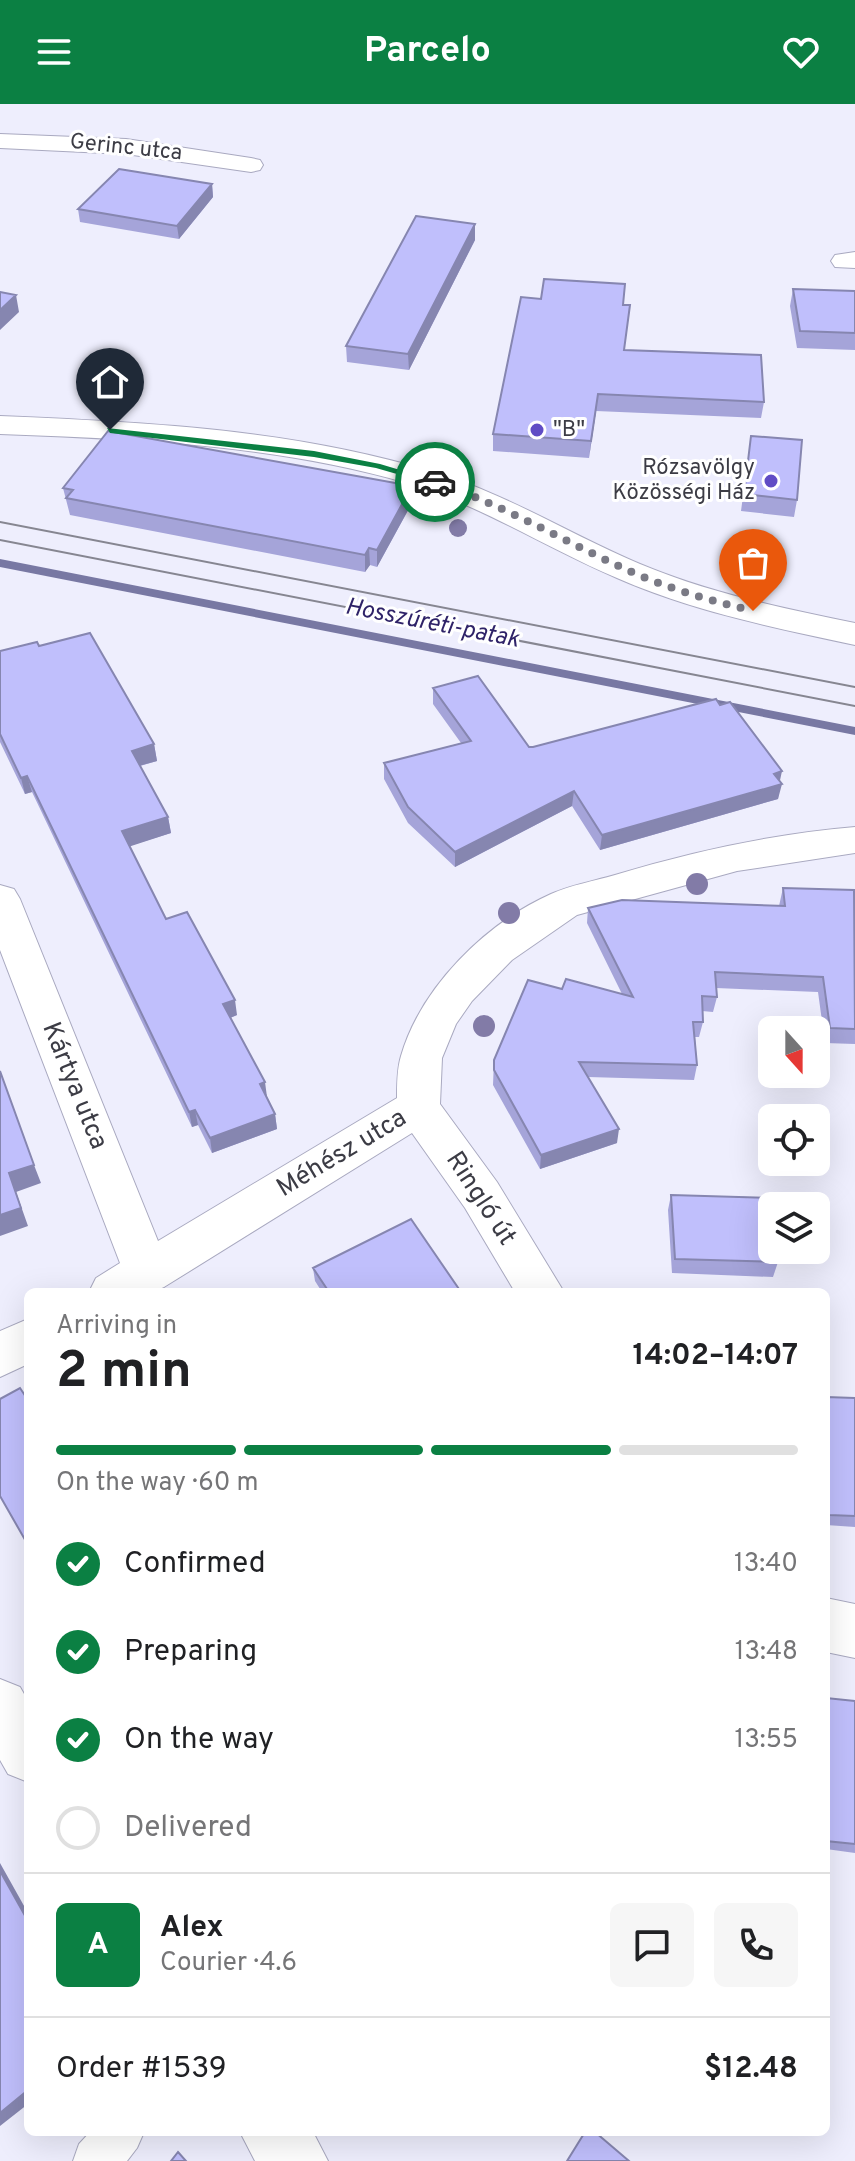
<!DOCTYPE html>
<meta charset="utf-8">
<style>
:root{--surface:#fff;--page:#f6f6f6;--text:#202124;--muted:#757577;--line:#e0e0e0;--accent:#0b8043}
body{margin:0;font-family:Overpass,sans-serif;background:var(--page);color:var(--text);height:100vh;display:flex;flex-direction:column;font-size:30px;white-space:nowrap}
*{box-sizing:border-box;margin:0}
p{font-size:26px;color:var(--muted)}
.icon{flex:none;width:44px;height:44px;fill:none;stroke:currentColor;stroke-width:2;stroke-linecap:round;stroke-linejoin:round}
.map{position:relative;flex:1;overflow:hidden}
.side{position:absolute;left:24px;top:1184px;width:806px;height:848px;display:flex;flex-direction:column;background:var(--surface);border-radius:12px;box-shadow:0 8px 32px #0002}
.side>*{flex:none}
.needle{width:52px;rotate:159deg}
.fabs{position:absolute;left:758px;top:912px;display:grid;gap:16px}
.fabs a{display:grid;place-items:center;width:72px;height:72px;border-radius:12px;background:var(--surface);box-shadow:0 8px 32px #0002;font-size:40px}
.pin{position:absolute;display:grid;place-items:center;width:68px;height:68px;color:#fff;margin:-82px -34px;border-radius:50% 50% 50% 0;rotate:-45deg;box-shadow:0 0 8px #0007}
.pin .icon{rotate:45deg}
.courier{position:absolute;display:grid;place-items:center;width:80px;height:80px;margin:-40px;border:6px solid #0b8043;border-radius:50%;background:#fff;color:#222;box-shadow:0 2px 10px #0007}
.summary em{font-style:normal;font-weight:700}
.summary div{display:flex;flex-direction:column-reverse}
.summary{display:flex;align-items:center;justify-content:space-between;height:136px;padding:0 32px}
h1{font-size:52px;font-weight:700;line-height:60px}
.bar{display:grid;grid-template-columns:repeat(4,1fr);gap:12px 8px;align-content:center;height:96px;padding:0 32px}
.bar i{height:10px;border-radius:6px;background:var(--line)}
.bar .on{background:var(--accent)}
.bar p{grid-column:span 4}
.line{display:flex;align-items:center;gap:20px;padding:0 32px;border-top:2px solid var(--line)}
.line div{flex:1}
.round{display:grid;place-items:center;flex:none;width:84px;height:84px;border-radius:12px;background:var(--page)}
ol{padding:0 32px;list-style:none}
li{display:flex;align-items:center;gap:24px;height:88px}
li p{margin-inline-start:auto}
li .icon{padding:8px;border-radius:50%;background:var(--accent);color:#fff;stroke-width:4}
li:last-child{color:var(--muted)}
li i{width:44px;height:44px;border:4px solid var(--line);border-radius:50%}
header{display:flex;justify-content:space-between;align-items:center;height:104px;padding:0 32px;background:var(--accent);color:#fff;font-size:36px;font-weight:700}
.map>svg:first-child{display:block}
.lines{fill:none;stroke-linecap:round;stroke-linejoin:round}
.stream{fill:#7878a3;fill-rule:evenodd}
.lane-casing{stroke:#a9a9c0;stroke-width:2}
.street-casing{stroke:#a9a9c0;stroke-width:2}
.secondary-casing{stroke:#a9a9c0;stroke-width:2}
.lane{fill:#fff;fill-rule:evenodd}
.street{fill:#fff;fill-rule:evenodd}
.secondary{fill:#fff;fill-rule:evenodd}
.tram{stroke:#868691;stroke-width:2}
.tree{fill:#827ba7}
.wall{fill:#a5a4d9}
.shaded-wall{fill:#8686b0}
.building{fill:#c0bffc;stroke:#8686b0;stroke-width:2}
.route{fill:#0b8043}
.done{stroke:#7a7a85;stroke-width:8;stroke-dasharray:0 14.4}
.poi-dot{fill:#604cc5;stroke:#fff;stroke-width:3}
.labels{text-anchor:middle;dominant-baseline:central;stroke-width:6;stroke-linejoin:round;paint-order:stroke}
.far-street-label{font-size:22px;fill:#3c3c45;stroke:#fff}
.far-poi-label{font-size:22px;fill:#3c3c45;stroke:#fff;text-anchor:start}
.far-water-label{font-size:24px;font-style:italic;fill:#2f2368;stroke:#fff}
.street-label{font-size:26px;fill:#3c3c45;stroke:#fff}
</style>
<header><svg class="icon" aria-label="menu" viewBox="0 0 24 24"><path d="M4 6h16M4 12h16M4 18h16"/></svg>Parcelo<svg class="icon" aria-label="heart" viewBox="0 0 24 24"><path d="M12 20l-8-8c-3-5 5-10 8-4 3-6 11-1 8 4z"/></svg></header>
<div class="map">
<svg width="855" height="2057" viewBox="0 0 855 2057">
<rect width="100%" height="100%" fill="#eeeefd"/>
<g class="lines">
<path class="stream" d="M 0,455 L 855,623 L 855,631 L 0,463 Z"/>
<g class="lane-casing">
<path id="lane" d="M 90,2028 L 144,2028 L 137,2044 L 127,2057 L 73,2057 L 79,2040 Z"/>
</g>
<g class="street-casing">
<path id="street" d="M 0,30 L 126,35 L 251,54 L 260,56 L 263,61 L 260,66 L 251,68 L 126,50 L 0,44 Z
M 855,148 L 855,164 L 835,163 L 831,157 L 835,151 Z
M 855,723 L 855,749 L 737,767 L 577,811 L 512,856 L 472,897 L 456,920 L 442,954 L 440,1000 L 497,1078 L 564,1188 L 515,1188 L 465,1104 L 412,1029 L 164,1183 L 153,1188 L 89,1188 L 96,1174 L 120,1159 L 0,846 L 0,781 L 14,785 L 20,795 L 158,1137 L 397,994 C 397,980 397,965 401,952 C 421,883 486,819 551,790 C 571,781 594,777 615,771 C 694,747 773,730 855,723 Z
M 28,1215 L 28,1260 L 0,1273 L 0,1227 Z
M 826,1494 L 855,1500 L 855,1554 L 826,1548 Z
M 0,1575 L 20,1583 L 28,1597 L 28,1678 L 8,1670 L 0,1656 Z
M 240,2028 L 313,2028 L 328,2057 L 255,2057 Z"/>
</g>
<g class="secondary-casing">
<path id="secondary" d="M 0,312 C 144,318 291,325 430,367 C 504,388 569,430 640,460 C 709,489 782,504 855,519 L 855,541 C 775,524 692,507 617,474 C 546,444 481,401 407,379 C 276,341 136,335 0,330 Z"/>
</g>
<use href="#lane" class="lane"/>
<use href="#street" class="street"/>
<use href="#secondary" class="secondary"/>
<path class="tram" d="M 0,418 L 855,583
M 0,436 L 855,602"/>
</g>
<g class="tree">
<circle cx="458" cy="424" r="9"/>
<circle cx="697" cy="780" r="11"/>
<circle cx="509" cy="809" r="11"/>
<circle cx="484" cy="922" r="11"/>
</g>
<path class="wall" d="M 212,80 L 213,93 L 179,135 L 80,118 L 78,105 Z
M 475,120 L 475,136 L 409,266 L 347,258 L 346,242 Z
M 793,185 L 855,187 L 855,246 L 797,244 L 790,202 Z
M 541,195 L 623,201 L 625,246 L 764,298 L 761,314 L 596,307 L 589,354 L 493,347 L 493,330 Z
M 751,332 L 797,396 L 794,413 L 741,407 Z
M 63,384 L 412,399 L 377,463 L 370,461 L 365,468 L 70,411 Z
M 39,542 L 154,640 L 157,657 L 140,662 L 168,713 L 171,729 L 129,742 L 166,815 L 237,911 L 230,914 L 275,1010 L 277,1025 L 212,1049 L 198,1021 L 192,1023 L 32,688 L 25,690 L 0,638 L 0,547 Z
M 433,584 L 529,643 L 780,678 L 778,695 L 600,746 L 572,702 L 455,763 L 408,719 L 384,675 L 384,659 L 461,639 L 433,600 Z
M 783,784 L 855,794 L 855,940 L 825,939 L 818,888 L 716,884 L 717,893 L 713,908 L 702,907 L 703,918 L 699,933 L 695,933 L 697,961 L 694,976 L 588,973 L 617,1039 L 540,1065 L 493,981 L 494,956 L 562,885 L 622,890 L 587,819 L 588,804 L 779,802 Z
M 671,1091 L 778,1158 L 773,1173 L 672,1169 L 668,1106 Z
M 313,1164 L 461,1188 L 322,1188 L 315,1177 Z
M 826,1293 L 855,1294 L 855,1423 L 826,1421 Z
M 826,1594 L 855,1597 L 855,1749 L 826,1745 Z"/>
<path class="shaded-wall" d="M 212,80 L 213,93 L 179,135 L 177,122 Z
M 475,120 L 475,136 L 409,266 L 408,250 Z
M 16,191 L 19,208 L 0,226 L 0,206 Z
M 598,290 L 596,307 L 589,354 L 591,337 Z
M 412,382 L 412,399 L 377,463 L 377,446 Z
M 369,444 L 370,461 L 365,468 L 365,451 Z
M 154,640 L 157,657 L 135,663 L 132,647 Z
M 782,667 L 779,681 L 782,680 L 778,695 L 600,746 L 602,731 Z
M 27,672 L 32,688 L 25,690 L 21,674 Z
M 574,687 L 572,702 L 455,763 L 455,748 Z
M 168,713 L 171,729 L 125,744 L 122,727 Z
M 235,896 L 237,911 L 225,916 L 223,900 Z
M 265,978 L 267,993 L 260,980 Z
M 195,1006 L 198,1021 L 192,1023 L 189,1008 Z
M 275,1010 L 277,1025 L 212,1049 L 210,1034 Z
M 619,1025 L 617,1039 L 540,1065 L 541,1051 Z
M 34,1061 L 41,1079 L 16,1088 L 28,1122 L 0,1132 L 0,1111 L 9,1069 Z
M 0,1759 L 28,1809 L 28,1817 L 0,1767 Z
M 28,1986 L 28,2000 L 0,2022 L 0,2009 Z"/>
<path class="building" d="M 119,65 L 212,80 L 177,122 L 78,105 Z
M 416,112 L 475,120 L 408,250 L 346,242 Z
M 544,175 L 625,180 L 623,201 L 630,201 L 624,246 L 761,251 L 764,298 L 598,290 L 591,337 L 493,330 L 521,193 L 541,195 Z
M 793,185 L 855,187 L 855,229 L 800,227 Z
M 0,188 L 16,191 L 0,206 Z
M 108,327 L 412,382 L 377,446 L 369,444 L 365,451 L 66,394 L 73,386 L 63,384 Z
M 751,332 L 802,336 L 797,396 L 744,390 Z
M 90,529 L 154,640 L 132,647 L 168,713 L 122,727 L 166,815 L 187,808 L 235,896 L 223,900 L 265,978 L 260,980 L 275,1010 L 210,1034 L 195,1006 L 189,1008 L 27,672 L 21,674 L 0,630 L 0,547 L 37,538 L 39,542 Z
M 478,572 L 529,643 L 533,643 L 716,595 L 720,601 L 730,598 L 782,667 L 774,670 L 782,680 L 602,731 L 574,687 L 455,748 L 408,703 L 384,659 L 471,637 L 433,584 Z
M 783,784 L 854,786 L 855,925 L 830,924 L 823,873 L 715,868 L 717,893 L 702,892 L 703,918 L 693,918 L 697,961 L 579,958 L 619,1025 L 541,1051 L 494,966 L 494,956 L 528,876 L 562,885 L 566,875 L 633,893 L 588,804 L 622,796 L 785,802 Z
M 0,967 L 34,1061 L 9,1069 L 21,1104 L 0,1111 Z
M 671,1091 L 772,1094 L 772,1146 L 777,1146 L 778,1158 L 675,1155 Z
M 411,1115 L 461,1188 L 329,1188 L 313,1164 Z
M 20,1284 L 28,1296 L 28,1441 L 0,1392 L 0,1295 Z
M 826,1293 L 855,1294 L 855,1412 L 829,1411 L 826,1388 Z
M 826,1594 L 855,1597 L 855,1740 L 826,1737 Z
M 0,1767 L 28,1817 L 28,1986 L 0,2009 Z
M 585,2028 L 595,2028 L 629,2057 L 567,2057 Z
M 178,2048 L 186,2057 L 171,2057 Z"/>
<path class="route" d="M 107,324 L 314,347 L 380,360 L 440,378 L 435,381 L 376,364 L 314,353 L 110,329 Z"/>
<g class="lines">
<path class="done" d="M 435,378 C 501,400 562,436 625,465 C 666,484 709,496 753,507"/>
</g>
<g class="poi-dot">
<circle cx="537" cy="326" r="8"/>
<circle cx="771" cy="377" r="8"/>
</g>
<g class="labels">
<g class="far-street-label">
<text transform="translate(126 44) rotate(6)">Gerinc utca</text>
</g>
<g class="far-poi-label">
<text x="553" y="326">"B"</text>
<text x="755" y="364" text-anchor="end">Rózsavölgy<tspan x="755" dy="25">Közösségi Ház</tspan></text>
</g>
<g class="far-water-label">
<text transform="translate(432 520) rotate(11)">Hosszúréti-patak</text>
</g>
<g class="street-label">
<text transform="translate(74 982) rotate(68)">Kártya utca</text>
<text transform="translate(342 1050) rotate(-31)">Méhész utca</text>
<text transform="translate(480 1095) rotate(57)">Ringló út</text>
</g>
</g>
</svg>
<div class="fabs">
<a><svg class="needle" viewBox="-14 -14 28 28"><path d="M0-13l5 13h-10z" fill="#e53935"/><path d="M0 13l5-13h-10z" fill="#757577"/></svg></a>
<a><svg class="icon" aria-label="locate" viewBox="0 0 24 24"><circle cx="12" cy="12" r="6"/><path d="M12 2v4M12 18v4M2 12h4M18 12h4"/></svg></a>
<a><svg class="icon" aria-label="layers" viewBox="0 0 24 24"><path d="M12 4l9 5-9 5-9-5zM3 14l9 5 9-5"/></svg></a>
</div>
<div class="pin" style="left:753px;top:507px;background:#ea580c"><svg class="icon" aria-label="bag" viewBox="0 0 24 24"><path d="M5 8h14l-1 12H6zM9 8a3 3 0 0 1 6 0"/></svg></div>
<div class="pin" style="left:110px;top:326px;background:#1f2937"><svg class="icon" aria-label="home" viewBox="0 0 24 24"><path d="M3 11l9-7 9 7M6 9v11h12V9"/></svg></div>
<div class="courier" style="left:435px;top:378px"><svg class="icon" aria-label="car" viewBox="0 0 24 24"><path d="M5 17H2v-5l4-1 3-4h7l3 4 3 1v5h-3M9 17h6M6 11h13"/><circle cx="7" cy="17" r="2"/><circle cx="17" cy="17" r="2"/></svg></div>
<section class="side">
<div class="summary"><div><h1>2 min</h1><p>Arriving in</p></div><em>14:02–14:07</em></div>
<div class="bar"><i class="on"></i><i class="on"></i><i class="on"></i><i></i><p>On the way · 60 m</p></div>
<ol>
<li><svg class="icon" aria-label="check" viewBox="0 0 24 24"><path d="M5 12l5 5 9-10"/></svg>Confirmed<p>13:40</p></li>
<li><svg class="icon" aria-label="check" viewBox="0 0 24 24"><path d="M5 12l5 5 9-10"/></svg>Preparing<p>13:48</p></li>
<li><svg class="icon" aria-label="check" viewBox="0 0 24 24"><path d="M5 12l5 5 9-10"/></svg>On the way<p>13:55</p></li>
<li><i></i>Delivered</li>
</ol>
<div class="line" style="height:144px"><b class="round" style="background:var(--accent);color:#fff">A</b><div><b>Alex</b><p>Courier · 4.6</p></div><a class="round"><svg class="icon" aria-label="chat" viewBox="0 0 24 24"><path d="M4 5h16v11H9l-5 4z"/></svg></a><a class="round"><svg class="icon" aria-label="phone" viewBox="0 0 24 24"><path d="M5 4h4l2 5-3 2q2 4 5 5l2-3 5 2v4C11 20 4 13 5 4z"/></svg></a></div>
<div class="line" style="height:104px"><div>Order #1539</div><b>$12.48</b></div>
</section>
</div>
